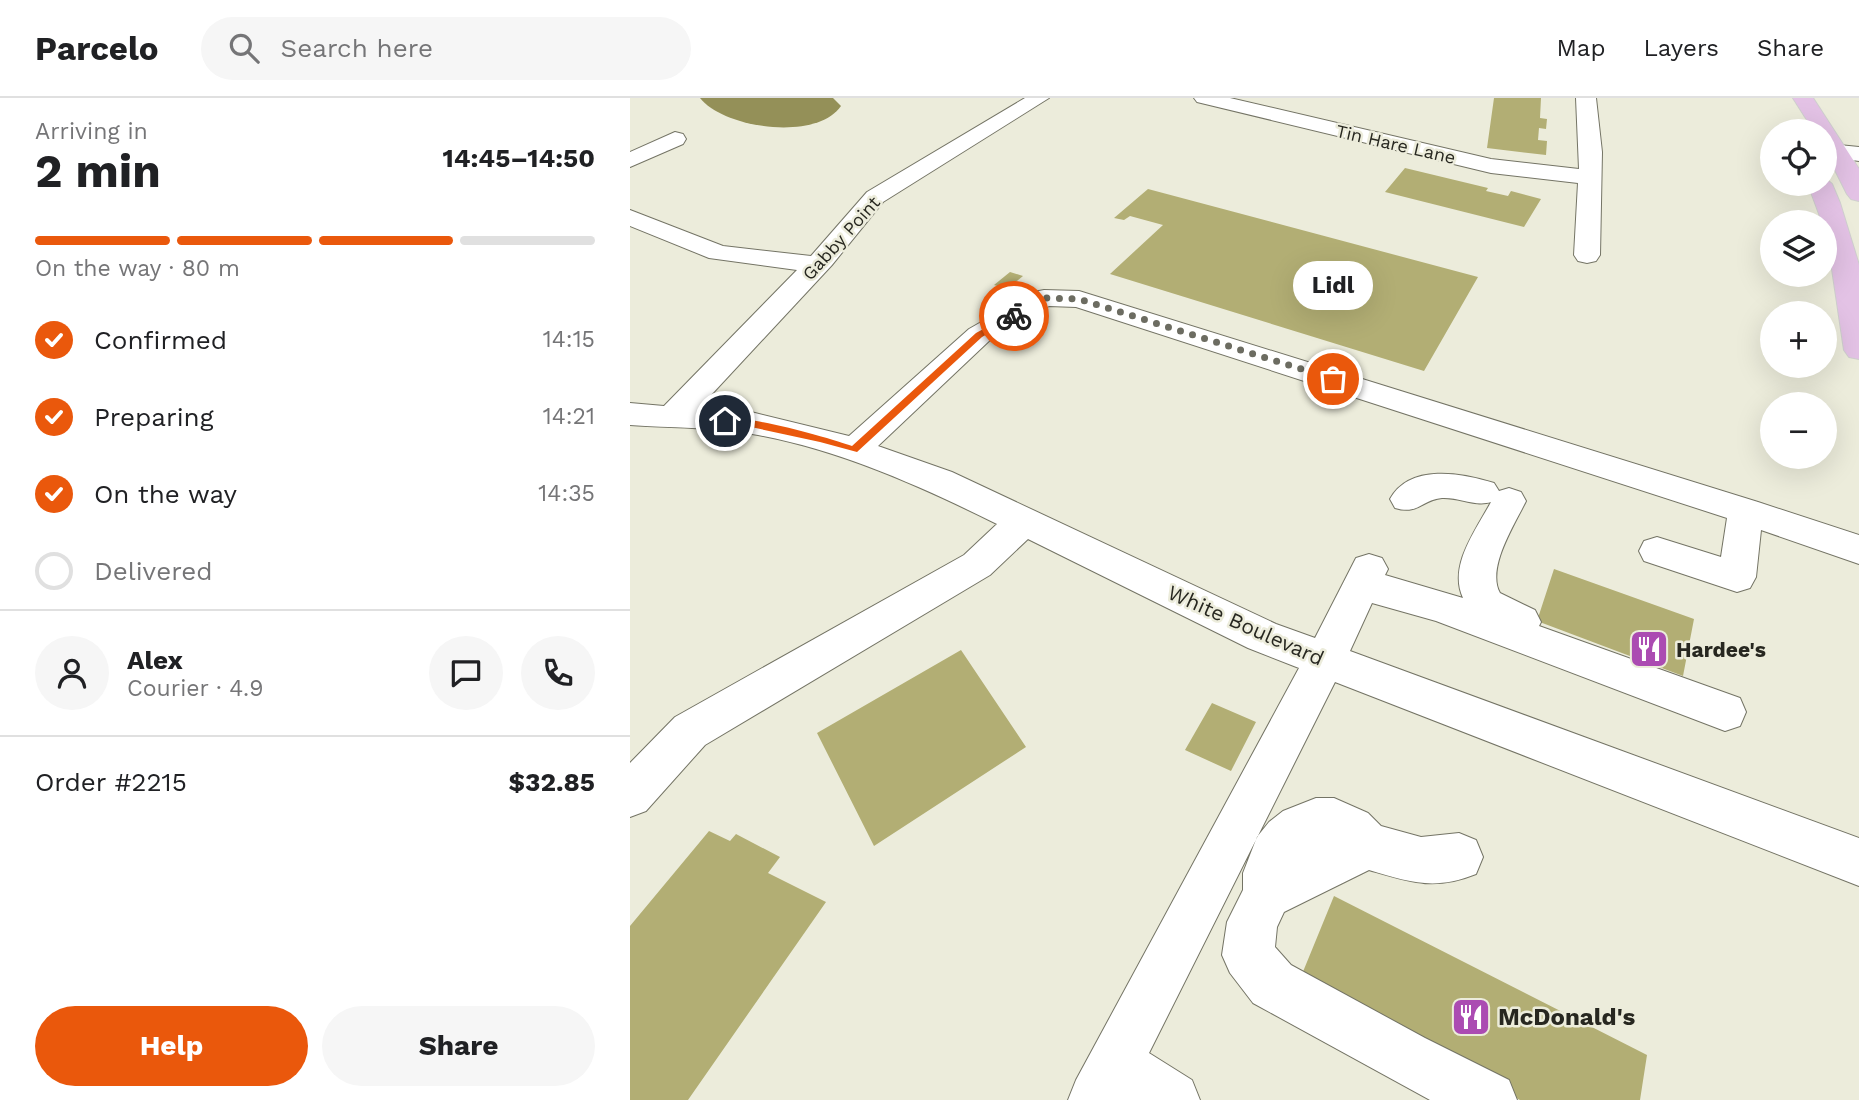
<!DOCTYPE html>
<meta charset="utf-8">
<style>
:root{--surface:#fff;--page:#f6f6f6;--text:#202124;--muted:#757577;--line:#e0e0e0;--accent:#ea580c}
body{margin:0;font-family:"Work Sans",sans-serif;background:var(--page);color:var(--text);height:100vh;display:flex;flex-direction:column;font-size:26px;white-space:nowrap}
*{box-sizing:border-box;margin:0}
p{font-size:23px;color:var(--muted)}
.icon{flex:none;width:38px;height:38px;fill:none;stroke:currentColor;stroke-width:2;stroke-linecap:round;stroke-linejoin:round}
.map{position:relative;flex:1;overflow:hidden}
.sheet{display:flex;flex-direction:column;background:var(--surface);width:630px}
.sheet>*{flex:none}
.buttons{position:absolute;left:1130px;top:21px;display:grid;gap:14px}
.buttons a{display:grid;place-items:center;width:77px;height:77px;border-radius:50%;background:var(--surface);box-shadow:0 7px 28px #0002;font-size:35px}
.pin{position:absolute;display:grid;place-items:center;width:60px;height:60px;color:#fff;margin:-30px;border:4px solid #fff;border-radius:50%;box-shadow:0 2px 7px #0007}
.courier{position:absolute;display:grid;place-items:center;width:70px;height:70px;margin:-35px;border:5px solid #ea580c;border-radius:50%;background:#fff;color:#222;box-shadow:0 2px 9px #0007}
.bubble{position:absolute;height:49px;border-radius:24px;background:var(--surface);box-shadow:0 7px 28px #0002;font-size:23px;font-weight:700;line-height:49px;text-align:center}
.overview em{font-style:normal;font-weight:700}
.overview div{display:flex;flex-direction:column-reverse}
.overview{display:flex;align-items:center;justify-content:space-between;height:119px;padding:0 35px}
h1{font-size:46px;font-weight:700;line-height:52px}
.bar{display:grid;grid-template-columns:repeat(4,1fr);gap:10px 7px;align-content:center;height:84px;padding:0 35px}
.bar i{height:9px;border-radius:5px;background:var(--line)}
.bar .current{background:var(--accent)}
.bar p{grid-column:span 4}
.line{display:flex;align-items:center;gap:18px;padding:0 35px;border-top:2px solid var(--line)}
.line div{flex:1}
.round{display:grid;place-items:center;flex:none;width:74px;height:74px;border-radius:37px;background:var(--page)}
ol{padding:0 35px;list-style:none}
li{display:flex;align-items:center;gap:21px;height:77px}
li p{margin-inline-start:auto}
li .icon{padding:7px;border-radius:50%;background:var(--accent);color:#fff;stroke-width:4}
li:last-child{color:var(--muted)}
li i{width:38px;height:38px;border:4px solid var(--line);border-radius:50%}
.button{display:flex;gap:14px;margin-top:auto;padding:14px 35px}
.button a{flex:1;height:80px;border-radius:42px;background:var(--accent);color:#fff;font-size:28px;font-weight:700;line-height:80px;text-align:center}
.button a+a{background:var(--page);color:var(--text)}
header{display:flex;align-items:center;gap:42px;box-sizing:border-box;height:98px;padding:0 35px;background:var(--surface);border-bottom:2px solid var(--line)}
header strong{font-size:33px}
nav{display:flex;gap:38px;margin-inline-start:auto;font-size:24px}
.search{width:490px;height:63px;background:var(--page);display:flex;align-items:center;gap:18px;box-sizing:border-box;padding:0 24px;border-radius:38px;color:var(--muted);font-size:26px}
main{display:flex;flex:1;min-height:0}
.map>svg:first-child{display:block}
.water{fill:#949058}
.building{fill:#b2ae74}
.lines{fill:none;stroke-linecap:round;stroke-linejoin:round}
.minor-casing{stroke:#747465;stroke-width:2}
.major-casing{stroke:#cfcfce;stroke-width:2}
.minor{fill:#fff;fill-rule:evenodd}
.major{fill:#e3c2e5;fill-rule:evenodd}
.route{fill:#ea580c}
.done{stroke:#6c6c61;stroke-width:7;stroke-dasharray:0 12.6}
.labels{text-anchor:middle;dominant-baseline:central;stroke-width:5;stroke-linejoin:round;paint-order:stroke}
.far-street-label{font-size:18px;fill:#272720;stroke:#ececdb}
.street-label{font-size:21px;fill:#272720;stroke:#ececdb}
.poi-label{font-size:21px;font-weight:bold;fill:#272720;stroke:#ececdb;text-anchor:start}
.near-poi-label{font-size:24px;font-weight:bold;fill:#272720;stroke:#ececdb;text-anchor:start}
</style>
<header>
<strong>Parcelo</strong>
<div class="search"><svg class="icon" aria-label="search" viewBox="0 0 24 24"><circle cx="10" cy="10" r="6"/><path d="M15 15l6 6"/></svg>Search here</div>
<nav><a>Map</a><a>Layers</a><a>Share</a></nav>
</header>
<main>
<section class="sheet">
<div class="overview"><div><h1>2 min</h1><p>Arriving in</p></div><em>14:45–14:50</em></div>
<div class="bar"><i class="current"></i><i class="current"></i><i class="current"></i><i></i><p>On the way · 80 m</p></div>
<ol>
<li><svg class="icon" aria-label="check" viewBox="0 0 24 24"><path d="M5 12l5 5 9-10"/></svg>Confirmed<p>14:15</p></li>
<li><svg class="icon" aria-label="check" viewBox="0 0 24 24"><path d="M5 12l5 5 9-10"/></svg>Preparing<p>14:21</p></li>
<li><svg class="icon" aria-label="check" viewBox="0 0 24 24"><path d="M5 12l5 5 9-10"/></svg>On the way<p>14:35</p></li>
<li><i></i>Delivered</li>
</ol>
<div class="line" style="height:126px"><a class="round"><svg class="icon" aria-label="person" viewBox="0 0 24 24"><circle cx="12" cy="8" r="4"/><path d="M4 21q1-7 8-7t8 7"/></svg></a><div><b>Alex</b><p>Courier · 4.9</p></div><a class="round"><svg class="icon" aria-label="chat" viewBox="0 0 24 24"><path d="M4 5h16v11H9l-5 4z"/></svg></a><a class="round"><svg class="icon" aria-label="phone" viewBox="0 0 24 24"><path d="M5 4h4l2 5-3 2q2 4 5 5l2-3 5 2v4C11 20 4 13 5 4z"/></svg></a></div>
<div class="line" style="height:91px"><div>Order #2215</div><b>$32.85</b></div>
<div class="button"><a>Help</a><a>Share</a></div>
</section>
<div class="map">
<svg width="1229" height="1002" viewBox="0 0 1229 1002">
<rect width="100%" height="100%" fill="#ececdb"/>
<path class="water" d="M 70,0 L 203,0 L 211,8 C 186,44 93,30 70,0 Z"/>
<path class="building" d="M 864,0 L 911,0 L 910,20 L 917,21 L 916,31 L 909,30 L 908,42 L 917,43 L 916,57 L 857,50 Z
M 775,70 L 858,90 L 856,93 L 878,98 L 881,93 L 911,101 L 894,129 L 755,94 Z
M 518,91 L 848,179 L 794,273 L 480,176 L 533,127 L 500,118 L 494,122 L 484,120 Z
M 380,174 L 393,178 L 377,191 L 364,187 Z
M 924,471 L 1064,521 L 1053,578 L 907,523 Z
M 331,552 L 396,649 L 244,748 L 187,635 Z
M 582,605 L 626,624 L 601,673 L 555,652 Z
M 79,733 L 100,743 L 106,736 L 150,759 L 138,775 L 196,804 L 58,1002 L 0,1002 L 0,828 Z
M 704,798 L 1017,957 L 1010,1002 L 890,1002 L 670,881 Z"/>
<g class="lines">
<g class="minor-casing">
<path id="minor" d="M 395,0 L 419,0 L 253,104 L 202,167 L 69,310 L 121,314 L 219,338 L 339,231 L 404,194 L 414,192 L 449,193 L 1128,404 L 1229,437 L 1229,466 L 1131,432 L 1126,479 L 1120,490 L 1107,494 L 1014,463 L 1009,453 L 1014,443 L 1027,439 L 1091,459 L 1097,420 L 446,209 L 419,208 L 359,243 L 248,348 L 322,374 L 646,526 L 685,540 L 726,460 L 739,456 L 752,460 L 758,471 L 755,477 L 833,500 C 818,468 846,432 861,404 C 845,409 829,399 812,400 C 791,402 789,417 765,410 L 760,401 C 780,365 832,375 864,385 L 869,393 L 879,390 L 891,394 L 896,403 C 885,426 856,470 870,495 L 905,512 L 911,524 L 909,528 L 1110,600 L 1116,614 L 1110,628 L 1095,633 L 806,523 L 742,505 L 720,553 L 1229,740 L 1229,788 L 705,584 L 519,955 L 562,982 L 570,1002 L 438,1002 L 446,982 L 669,570 L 618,550 L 398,441 L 360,477 L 75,647 L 16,713 L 0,719 L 0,665 L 45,619 L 334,457 L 367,426 C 290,388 208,351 122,336 C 83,329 40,330 0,327 L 0,305 L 34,308 L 167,172 L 79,160 L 0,128 L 0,112 L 93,148 L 181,158 L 237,94 Z
M 564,0 L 600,0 L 861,61 L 949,71 L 946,0 L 966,0 L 972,54 L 970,157 L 966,163 L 957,165 L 948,163 L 944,157 L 948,85 L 861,75 L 567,4 Z
M 45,34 L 53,36 L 56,41 L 53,46 L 0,69 L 0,54 Z
M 1209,47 L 1229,49 L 1229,63 L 1201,59 L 1198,54 L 1201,49 Z
M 686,700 L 704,700 L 738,715 L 751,728 L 791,739 L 829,735 L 846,742 L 853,759 L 846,776 C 804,793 780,784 739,772 L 654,814 L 647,829 L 645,849 L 661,867 L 795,940 L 879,982 L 887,1002 L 800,1002 L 623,905 L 600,875 L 592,857 L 597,824 L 613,792 L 613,775 L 627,739 L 639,724 L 653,713 Z"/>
</g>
<g class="major-casing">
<path id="major" d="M 1163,0 L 1183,0 L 1229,71 L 1229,103 L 1221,101 L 1217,96 L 1195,52 L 1195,33 L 1184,33 Z
M 1195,80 L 1202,86 L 1210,105 L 1229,167 L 1229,261 L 1219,259 L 1214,252 L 1195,124 L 1192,124 L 1178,86 L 1195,86 Z"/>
</g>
<use href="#minor" class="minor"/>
<use href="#major" class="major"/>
</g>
<path class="route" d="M 381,216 L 388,218 L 352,239 L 227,354 L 190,344 L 121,329 L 95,326 L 90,323 C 105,312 202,341 222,348 L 346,235 Z"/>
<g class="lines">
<path class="done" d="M 384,218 L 414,200 L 449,201 L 703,281"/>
</g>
<defs>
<g id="restaurant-square" transform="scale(2.0125)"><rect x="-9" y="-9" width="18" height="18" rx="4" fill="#ab4bb2" stroke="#ececdb"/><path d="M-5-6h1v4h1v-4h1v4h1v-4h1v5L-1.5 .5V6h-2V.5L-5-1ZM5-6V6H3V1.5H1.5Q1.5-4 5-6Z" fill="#fff"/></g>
</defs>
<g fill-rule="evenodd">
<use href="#restaurant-square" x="1019" y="551"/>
<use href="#restaurant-square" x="841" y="919"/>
</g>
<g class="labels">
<g class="far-street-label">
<text transform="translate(766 46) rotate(13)">Tin Hare Lane</text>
<text transform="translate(211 140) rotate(-48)">Gabby Point</text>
</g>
<g class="street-label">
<text transform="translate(616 527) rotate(24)">White Boulevard</text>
</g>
<g class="poi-label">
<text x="1046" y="551">Hardee's</text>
</g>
<g class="near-poi-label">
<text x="868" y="919">McDonald's</text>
</g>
</g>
</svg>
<div class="buttons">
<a><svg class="icon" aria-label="locate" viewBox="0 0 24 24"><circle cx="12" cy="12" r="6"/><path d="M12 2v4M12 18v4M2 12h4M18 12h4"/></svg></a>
<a><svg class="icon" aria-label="layers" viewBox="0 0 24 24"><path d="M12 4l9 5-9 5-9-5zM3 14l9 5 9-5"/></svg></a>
<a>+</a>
<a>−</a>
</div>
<div class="pin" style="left:703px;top:281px;background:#ea580c"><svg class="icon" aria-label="bag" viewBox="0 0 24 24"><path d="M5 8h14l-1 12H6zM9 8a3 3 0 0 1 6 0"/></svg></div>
<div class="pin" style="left:95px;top:323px;background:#1f2937"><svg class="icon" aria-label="home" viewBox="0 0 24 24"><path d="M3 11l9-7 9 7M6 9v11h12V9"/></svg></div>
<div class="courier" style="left:384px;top:218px"><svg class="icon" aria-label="bike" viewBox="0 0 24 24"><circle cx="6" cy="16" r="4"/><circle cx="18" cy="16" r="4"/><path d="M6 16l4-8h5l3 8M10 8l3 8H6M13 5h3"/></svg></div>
<div class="bubble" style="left:663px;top:163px;width:80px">Lidl</div>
</div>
</main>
